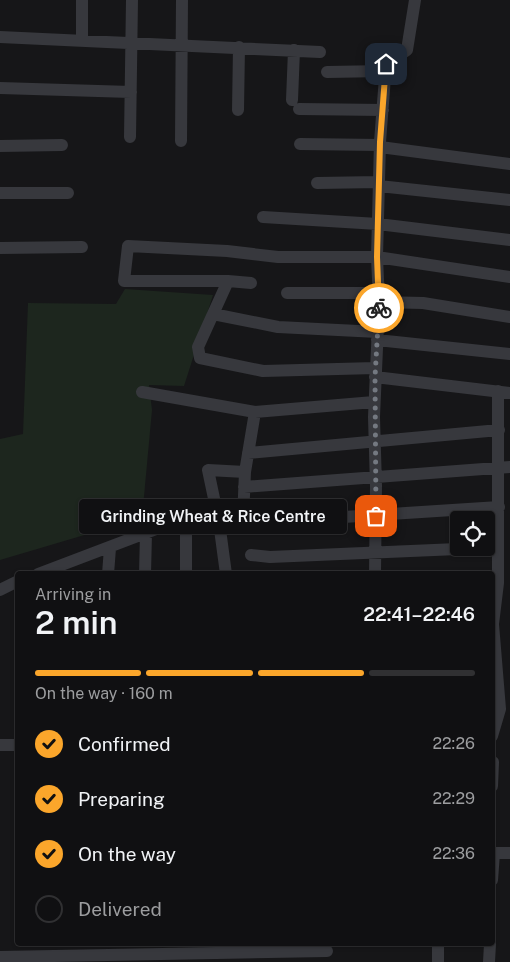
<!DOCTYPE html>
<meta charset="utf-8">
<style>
:root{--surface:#101012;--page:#1e1e20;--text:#f1f3f6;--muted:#9c9d9f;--line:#303032;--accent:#fba62b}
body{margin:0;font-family:"Public Sans",sans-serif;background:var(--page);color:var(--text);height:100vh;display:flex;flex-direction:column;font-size:19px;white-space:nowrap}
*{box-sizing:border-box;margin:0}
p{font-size:16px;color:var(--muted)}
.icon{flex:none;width:28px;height:28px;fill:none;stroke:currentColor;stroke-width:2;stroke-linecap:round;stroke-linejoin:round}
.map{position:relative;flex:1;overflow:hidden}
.panel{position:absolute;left:15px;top:571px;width:480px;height:375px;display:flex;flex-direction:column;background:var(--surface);border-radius:5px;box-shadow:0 1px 4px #0004,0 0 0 1px var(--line)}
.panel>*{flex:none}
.controls{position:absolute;left:450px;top:511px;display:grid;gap:10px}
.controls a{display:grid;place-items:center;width:45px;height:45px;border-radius:5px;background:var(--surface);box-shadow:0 1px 4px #0004,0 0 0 1px var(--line);font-size:25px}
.pin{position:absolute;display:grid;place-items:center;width:42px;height:42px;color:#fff;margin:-21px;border-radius:10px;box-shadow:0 2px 8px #0006}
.courier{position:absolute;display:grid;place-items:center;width:50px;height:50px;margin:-25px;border:4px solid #fba62b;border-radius:50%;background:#fff;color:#222;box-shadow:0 1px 6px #0007}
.bubble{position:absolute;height:35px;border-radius:5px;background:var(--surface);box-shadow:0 1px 4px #0004,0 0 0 1px var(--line);font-size:16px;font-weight:600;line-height:35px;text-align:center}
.head em{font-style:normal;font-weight:600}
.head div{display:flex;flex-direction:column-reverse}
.head{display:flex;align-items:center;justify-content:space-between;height:85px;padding:0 20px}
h1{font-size:32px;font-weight:600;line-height:38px}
.bar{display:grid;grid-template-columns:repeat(4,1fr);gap:8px 5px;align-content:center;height:60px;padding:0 20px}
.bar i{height:6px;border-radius:4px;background:var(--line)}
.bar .current{background:var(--accent)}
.bar p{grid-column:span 4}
ol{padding:0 20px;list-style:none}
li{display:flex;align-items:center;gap:15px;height:55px}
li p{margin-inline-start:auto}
li .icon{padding:5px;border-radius:50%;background:var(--accent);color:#111;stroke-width:4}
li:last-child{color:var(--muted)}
li i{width:28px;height:28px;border:2px solid var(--line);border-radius:50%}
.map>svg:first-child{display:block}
.green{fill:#1d261e}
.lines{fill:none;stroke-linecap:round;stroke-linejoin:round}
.minor{stroke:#37383d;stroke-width:12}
.done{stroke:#747981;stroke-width:5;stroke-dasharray:0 9}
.route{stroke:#fba62b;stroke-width:6}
</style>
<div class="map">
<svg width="510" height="962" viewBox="0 0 510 962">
<rect width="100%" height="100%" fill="#161618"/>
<path class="green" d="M 125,289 L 213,295 L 184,386 L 149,385 L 152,410 L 142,518 L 0,560 L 0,439 L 23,434 L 28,303 L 116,304 Z"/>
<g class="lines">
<path class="minor" d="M 0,37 L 320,52
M 82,39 L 82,0
M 327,72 L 385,71
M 0,88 L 131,92
M 292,100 L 294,50
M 299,109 L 383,110
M 238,110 L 239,47
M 130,137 L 132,0
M 181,141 L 182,0
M 300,144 L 380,145
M 0,146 L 62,145
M 380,147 L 510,164
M 317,183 L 379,182
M 379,186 L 510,200
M 0,193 L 68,193
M 263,217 L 378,224 L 510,240
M 0,248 L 82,247
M 228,281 L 198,347 L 200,358 L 263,371 L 375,368
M 251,283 L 228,281 L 124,281 L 128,246 L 227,251 L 278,257 L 377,257 L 510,277
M 287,293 L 379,293
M 379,302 L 423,303 L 510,317
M 213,314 L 278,327 L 378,332
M 377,340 L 510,354
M 375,377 L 510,393
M 142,392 L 255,412 L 374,402
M 248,453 L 499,430
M 244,487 L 510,467
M 243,519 L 245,472 L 255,412
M 251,555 L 270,557 L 481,548
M 38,574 L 159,528 L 243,519 L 266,522 L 499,507
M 108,574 L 110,548
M 145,574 L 146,533
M 186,574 L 186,526
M 226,574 L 219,522 L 208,470 L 245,472
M 375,574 L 376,486 L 374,417 L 379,302 L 377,257 L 380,142 L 386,64 L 407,50 L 415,0
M 0,590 L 18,581
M 492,736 L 500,709 L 493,624 L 498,583 L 498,391
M 0,745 L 18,745
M 492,786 L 493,762
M 492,853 L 510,853
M 492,880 L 494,853
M 0,957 L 327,951
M 438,962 L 438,944
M 489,962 L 490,944"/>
</g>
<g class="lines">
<path class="done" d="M 376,516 L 375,377 L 379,308"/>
<path class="route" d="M 379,308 L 377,257 L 380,142 L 386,64"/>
</g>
</svg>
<div class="controls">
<a><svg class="icon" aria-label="locate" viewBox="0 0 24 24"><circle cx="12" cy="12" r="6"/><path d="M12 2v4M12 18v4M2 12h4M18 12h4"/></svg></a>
</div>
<div class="pin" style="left:376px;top:516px;background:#ea580c"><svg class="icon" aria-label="bag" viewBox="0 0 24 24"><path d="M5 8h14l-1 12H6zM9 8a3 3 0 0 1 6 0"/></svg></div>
<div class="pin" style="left:386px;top:64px;background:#1f2937"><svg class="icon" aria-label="home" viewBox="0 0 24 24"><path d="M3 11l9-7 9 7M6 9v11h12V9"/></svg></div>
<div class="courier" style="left:379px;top:308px"><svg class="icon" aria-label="bike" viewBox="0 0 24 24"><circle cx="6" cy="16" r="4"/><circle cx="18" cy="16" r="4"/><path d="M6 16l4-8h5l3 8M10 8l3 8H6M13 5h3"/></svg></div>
<div class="bubble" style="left:79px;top:499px;width:268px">Grinding Wheat &amp; Rice Centre</div>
<section class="panel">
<div class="head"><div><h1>2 min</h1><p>Arriving in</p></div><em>22:41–22:46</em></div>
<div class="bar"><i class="current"></i><i class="current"></i><i class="current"></i><i></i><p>On the way · 160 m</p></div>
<ol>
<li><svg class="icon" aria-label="check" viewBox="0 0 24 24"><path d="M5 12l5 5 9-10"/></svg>Confirmed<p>22:26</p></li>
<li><svg class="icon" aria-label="check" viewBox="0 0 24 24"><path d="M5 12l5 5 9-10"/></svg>Preparing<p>22:29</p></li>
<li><svg class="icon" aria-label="check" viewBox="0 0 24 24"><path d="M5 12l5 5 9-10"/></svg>On the way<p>22:36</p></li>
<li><i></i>Delivered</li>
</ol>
</section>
</div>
